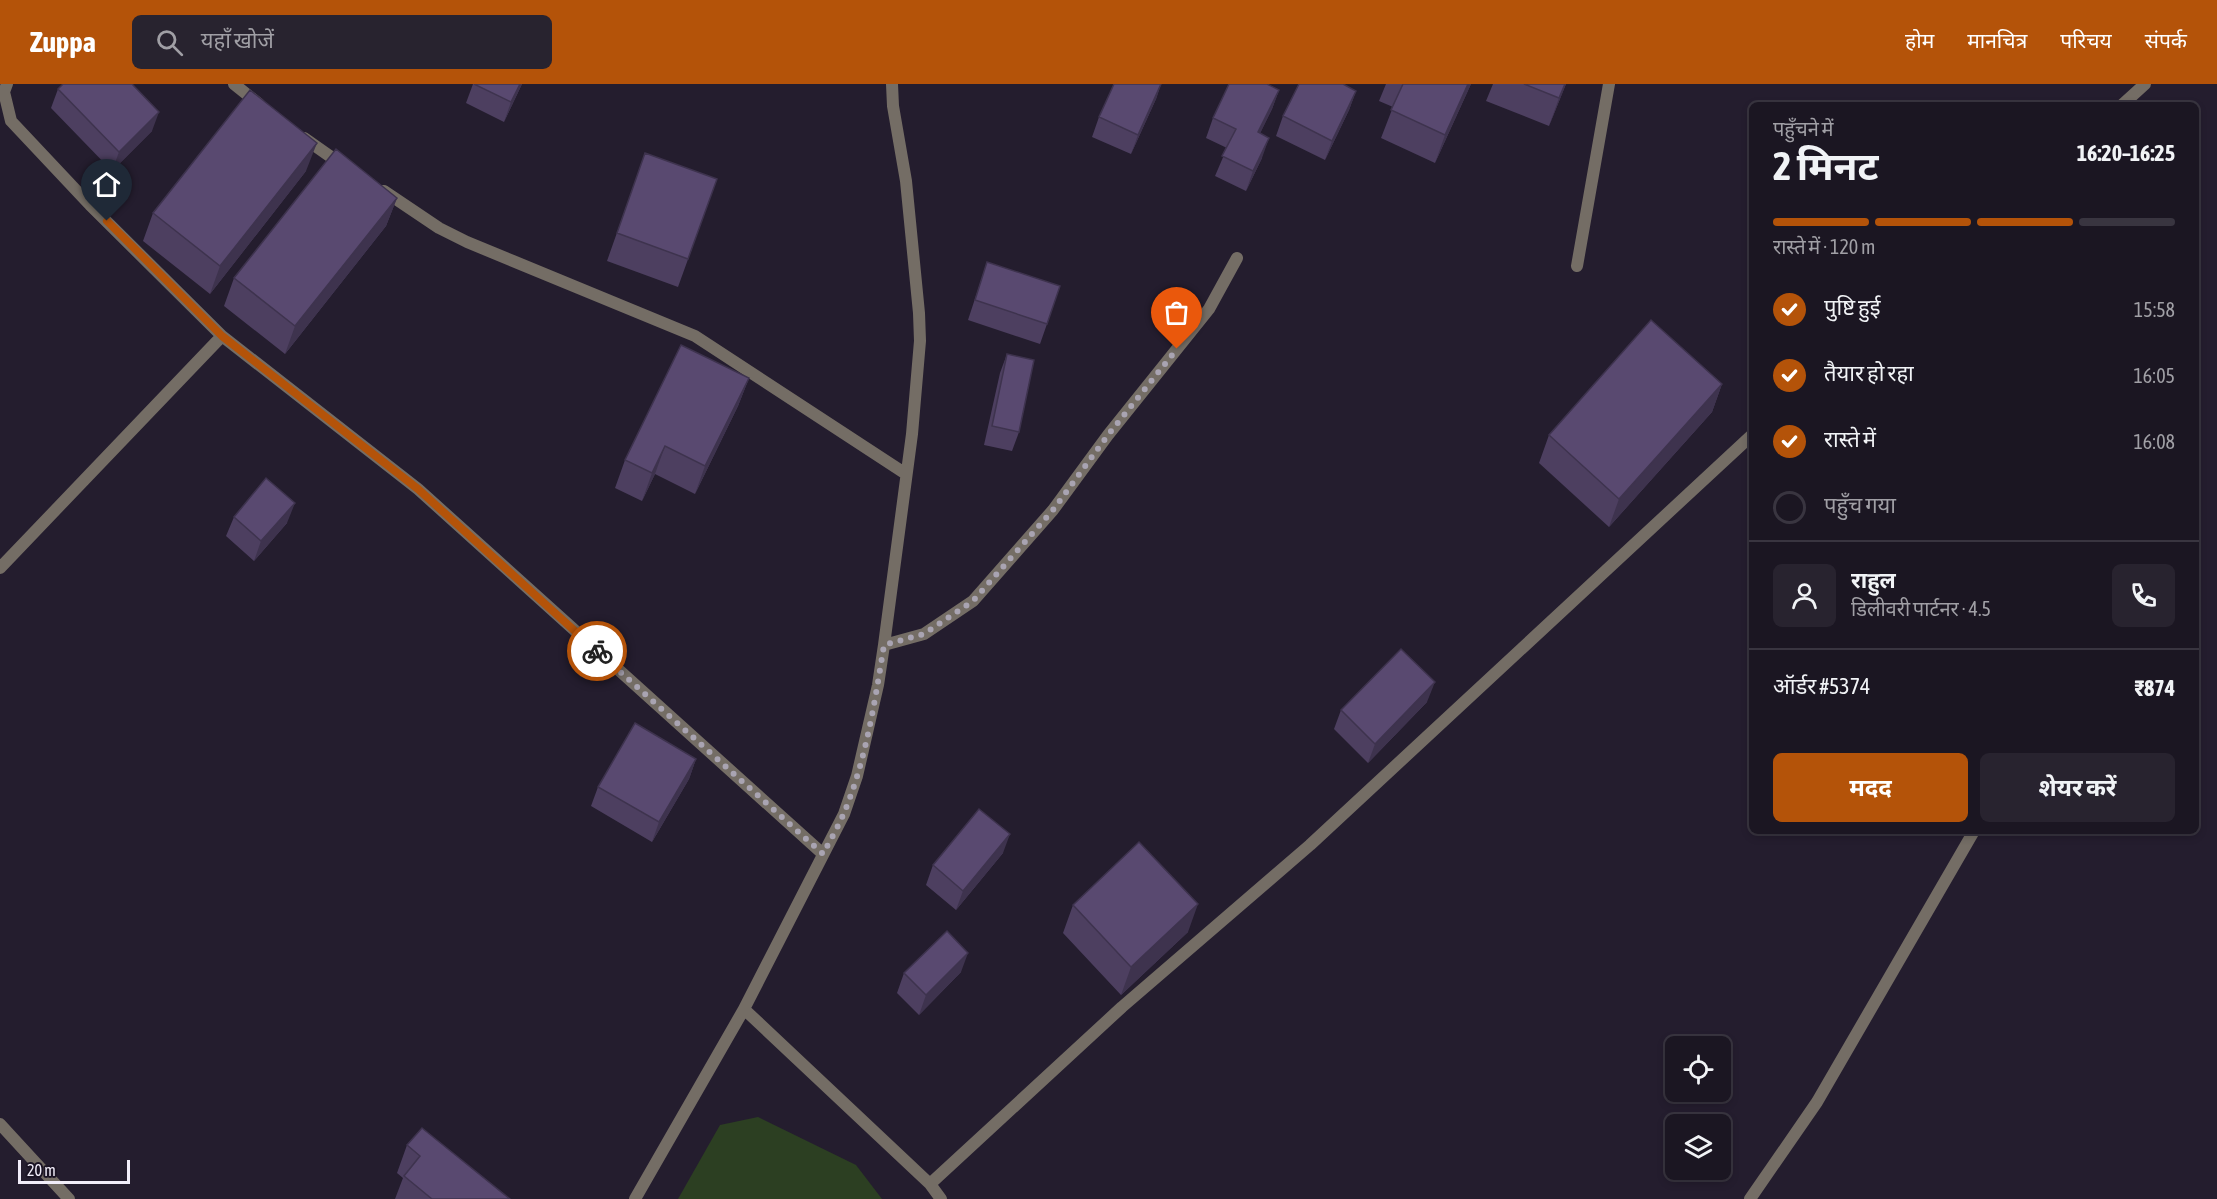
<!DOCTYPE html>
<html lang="hi">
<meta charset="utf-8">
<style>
:root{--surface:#1b1622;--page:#28232f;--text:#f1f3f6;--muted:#a09fa5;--line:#393540;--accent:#b45309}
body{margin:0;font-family:"Asap Condensed","Noto Sans Devanagari",sans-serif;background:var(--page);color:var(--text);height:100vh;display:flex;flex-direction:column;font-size:22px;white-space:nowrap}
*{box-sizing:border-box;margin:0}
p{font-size:20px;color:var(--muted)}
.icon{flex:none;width:33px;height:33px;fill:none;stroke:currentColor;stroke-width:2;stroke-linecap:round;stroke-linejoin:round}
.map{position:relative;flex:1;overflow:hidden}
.sheet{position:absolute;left:1749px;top:18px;width:450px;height:732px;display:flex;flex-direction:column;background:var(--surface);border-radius:9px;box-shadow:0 3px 9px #0003,0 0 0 2px var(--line)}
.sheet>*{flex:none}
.fabs{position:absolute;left:1665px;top:952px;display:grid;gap:12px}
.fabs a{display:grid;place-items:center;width:66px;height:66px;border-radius:9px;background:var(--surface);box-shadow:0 3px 9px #0003,0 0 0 2px var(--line);font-size:30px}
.scale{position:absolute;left:18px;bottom:15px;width:112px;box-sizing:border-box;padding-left:6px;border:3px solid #f1edf9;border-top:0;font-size:16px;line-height:21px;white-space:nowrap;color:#f1edf9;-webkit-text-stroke:4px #1b1424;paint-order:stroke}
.pin{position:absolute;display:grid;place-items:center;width:51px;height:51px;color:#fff;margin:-62px -26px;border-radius:50% 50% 50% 0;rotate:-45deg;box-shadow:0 0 6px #0007}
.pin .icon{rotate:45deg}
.courier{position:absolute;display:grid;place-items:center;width:60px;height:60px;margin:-30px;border:4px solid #b45309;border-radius:50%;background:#fff;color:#222;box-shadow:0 2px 8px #0007}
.overview em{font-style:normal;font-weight:700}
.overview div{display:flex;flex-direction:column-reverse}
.overview{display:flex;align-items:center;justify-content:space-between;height:102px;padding:0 24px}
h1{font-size:39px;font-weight:700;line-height:45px}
.bar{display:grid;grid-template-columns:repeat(4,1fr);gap:9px 6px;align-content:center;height:72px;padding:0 24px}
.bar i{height:8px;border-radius:4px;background:var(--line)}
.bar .active{background:var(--accent)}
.bar p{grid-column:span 4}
.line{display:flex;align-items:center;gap:15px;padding:0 24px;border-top:2px solid var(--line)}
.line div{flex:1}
.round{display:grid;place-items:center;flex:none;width:63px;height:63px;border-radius:9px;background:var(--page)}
ol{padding:0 24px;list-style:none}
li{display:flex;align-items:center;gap:18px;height:66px}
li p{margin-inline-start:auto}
li .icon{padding:6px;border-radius:50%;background:var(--accent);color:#fff;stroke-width:4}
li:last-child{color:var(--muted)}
li i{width:33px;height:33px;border:3px solid var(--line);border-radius:50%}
.cta{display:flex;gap:12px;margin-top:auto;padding:12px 24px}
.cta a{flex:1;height:69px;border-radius:9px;background:var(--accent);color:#fff;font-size:24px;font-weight:700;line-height:69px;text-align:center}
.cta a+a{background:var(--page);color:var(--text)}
header{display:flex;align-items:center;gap:36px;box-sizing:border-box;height:84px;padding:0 30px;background:var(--accent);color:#fff}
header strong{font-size:28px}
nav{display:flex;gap:33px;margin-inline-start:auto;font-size:21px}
.search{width:420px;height:54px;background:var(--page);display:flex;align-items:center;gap:15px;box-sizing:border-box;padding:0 21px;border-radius:9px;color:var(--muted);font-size:22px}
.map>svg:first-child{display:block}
.green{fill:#2c3f22}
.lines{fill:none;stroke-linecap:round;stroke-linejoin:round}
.street{stroke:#746d65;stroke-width:12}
.wall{fill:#4d3f60}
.shaded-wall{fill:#3e334e}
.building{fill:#594970;stroke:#3e334e;stroke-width:1.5}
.done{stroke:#a9a4b2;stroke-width:6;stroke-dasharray:0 10.8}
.route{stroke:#b45309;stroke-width:8}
</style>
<header>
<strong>Zuppa</strong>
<div class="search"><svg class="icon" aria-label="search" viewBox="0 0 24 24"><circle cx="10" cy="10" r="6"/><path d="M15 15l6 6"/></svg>यहाँ खोजें</div>
<nav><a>होम</a><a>मानचित्र</a><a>परिचय</a><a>संपर्क</a></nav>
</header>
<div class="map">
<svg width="2217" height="1115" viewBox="0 0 2217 1115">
<rect width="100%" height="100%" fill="#241d2e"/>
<path class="green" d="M 758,1033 L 856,1081 L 882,1115 L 678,1115 L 720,1041 Z"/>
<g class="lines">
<path class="street" d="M 7,0 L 4,8 L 11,37 L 90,121 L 222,252 L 418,405 L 823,770
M 234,0 L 259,20
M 2122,21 L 2145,0
M 304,54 L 341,80
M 384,107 L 439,144 L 467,158 L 695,252 L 906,390
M 1577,182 L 1609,0
M 0,484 L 222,252
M 884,561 L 924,550 L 973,517 L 1053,426 L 1108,351 L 1209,225 L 1237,174
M 744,925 L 930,1100 L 1122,923 L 1310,761 L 1752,351
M 0,1040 L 69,1115
M 930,1100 L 941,1115
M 635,1115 L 744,925 L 844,730 L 857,692 L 878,601 L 884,561 L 912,350 L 920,257 L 919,229 L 906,97 L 893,22 L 892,0
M 1750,1115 L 1817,1018 L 1974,747"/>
</g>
<path class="wall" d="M 473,0 L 522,0 L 504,38 L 466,19 Z
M 1161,0 L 1156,15 L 1131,70 L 1092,53 L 1099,33 Z
M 1386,0 L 1471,0 L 1435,79 L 1381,54 L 1393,23 L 1379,17 Z
M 1493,0 L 1566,0 L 1549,42 L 1486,17 Z
M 58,5 L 152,47 L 112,87 L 51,24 Z
M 1279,6 L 1272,25 L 1260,49 L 1262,74 L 1246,107 L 1215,92 L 1227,64 L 1206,54 L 1213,34 Z
M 1356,7 L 1349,26 L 1325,76 L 1276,52 L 1283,32 Z
M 645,69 L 717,95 L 678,203 L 607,177 Z
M 306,87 L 210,210 L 143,157 L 153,129 Z
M 397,114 L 386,142 L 285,270 L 224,222 L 234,194 Z
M 987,178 L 1047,240 L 1040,260 L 968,236 Z
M 1007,270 L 1019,348 L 1012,367 L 984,361 L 1000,289 Z
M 749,294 L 738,322 L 695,410 L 655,390 L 642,417 L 615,404 L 625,376 Z
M 1722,300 L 1712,328 L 1609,443 L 1539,379 L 1549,351 Z
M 234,433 L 287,439 L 254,477 L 226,452 Z
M 1427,618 L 1368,679 L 1334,645 L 1341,626 Z
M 696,675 L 689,695 L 652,758 L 591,722 L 598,703 Z
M 1003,769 L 956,826 L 926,801 L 933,781 Z
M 1073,821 L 1188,848 L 1121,911 L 1063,849 Z
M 961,888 L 919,931 L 897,909 L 904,889 Z
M 407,1061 L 510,1115 L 395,1115 L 403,1094 L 397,1089 Z"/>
<path class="shaded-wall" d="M 520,0 L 522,0 L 504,38 L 511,18 Z
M 1161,0 L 1156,15 L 1131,70 L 1138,51 Z
M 1468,0 L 1471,0 L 1435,79 L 1445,51 Z
M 1565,0 L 1566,0 L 1549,42 L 1559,14 Z
M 1279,6 L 1272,25 L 1251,68 L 1258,48 Z
M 1356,7 L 1349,26 L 1325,76 L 1332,57 Z
M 159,28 L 152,47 L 112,87 L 119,68 Z
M 1269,54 L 1262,74 L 1246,107 L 1253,87 Z
M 317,59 L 306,87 L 210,210 L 220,182 Z
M 397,114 L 386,142 L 285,270 L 295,242 Z
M 749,294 L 738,322 L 695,410 L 705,382 Z
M 1722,300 L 1712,328 L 1609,443 L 1619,415 Z
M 665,362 L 655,390 L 642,417 L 652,389 Z
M 295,419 L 287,439 L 254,477 L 261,457 Z
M 1435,598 L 1427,618 L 1368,679 L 1375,660 Z
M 696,675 L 689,695 L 652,758 L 659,738 Z
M 1010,750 L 1003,769 L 956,826 L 963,807 Z
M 1198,820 L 1188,848 L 1121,911 L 1131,883 Z
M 968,869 L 961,888 L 919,931 L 926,911 Z"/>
<path class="building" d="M 63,0 L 132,0 L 159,28 L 119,68 L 58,5 Z
M 474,0 L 520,0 L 511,18 Z
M 1114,0 L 1161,0 L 1138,51 L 1099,33 Z
M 1229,0 L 1267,0 L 1279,6 L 1258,48 L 1269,54 L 1253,87 L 1222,72 L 1236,45 L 1213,34 Z
M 1299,0 L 1343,0 L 1356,7 L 1332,57 L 1283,32 Z
M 1403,0 L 1468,0 L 1445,51 L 1391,26 Z
M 1524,0 L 1565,0 L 1559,14 Z
M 250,6 L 317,59 L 220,182 L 153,129 Z
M 336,65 L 397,114 L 295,242 L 234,194 Z
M 645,69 L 717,95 L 688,175 L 617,149 Z
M 987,178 L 1060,202 L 1047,240 L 975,216 Z
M 1651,236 L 1722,300 L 1619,415 L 1549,351 Z
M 681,261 L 749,294 L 705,382 L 665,362 L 652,389 L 625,376 Z
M 1007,270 L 1034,276 L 1019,348 L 992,342 Z
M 266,394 L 295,419 L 261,457 L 234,433 Z
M 1401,565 L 1435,598 L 1375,660 L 1341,626 Z
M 635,639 L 696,675 L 659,738 L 598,703 Z
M 979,725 L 1010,750 L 963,807 L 933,781 Z
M 1139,758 L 1198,820 L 1131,883 L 1073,821 Z
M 947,847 L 968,869 L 926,911 L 904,889 Z
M 422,1044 L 510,1115 L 432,1115 L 404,1092 L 420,1072 L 407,1061 Z"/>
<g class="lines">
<path class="done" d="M 597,567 L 823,770 C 830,757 838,743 844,729 C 866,676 875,617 884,561 L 924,550 L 973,517 L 1053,426 L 1108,351 L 1177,265"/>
<path class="route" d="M 107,137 L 222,252 L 418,405 L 597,567"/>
</g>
</svg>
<div class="fabs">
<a><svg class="icon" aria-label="locate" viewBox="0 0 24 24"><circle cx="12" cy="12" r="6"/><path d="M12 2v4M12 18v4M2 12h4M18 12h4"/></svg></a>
<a><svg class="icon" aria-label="layers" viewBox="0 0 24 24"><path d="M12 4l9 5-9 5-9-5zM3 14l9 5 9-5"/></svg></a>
</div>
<div class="scale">20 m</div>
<div class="pin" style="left:1177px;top:265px;background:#ea580c"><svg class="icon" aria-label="bag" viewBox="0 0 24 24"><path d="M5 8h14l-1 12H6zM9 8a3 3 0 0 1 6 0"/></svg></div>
<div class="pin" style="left:107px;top:137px;background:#1f2937"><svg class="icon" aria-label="home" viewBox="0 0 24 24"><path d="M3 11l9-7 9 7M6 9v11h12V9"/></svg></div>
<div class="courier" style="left:597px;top:567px"><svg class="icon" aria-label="bike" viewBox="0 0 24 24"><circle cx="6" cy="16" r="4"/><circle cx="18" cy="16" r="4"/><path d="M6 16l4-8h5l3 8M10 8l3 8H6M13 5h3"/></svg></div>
<section class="sheet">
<div class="overview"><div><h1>2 मिनट</h1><p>पहुँचने में</p></div><em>16:20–16:25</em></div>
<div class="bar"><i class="active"></i><i class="active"></i><i class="active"></i><i></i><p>रास्ते में · 120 m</p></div>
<ol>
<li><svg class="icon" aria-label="check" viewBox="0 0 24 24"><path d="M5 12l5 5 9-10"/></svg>पुष्टि हुई<p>15:58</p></li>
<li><svg class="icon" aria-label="check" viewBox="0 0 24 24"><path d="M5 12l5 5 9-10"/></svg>तैयार हो रहा<p>16:05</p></li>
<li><svg class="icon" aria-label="check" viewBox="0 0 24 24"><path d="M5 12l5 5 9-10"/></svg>रास्ते में<p>16:08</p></li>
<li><i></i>पहुँच गया</li>
</ol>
<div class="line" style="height:108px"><a class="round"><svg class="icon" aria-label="person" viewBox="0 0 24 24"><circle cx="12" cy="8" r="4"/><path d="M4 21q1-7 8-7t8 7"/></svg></a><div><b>राहुल</b><p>डिलीवरी पार्टनर · 4.5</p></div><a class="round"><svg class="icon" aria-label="phone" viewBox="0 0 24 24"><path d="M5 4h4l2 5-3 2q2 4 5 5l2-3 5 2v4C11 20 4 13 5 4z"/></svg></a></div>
<div class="line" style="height:78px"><div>ऑर्डर #5374</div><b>₹874</b></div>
<div class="cta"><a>मदद</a><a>शेयर करें</a></div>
</section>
</div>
